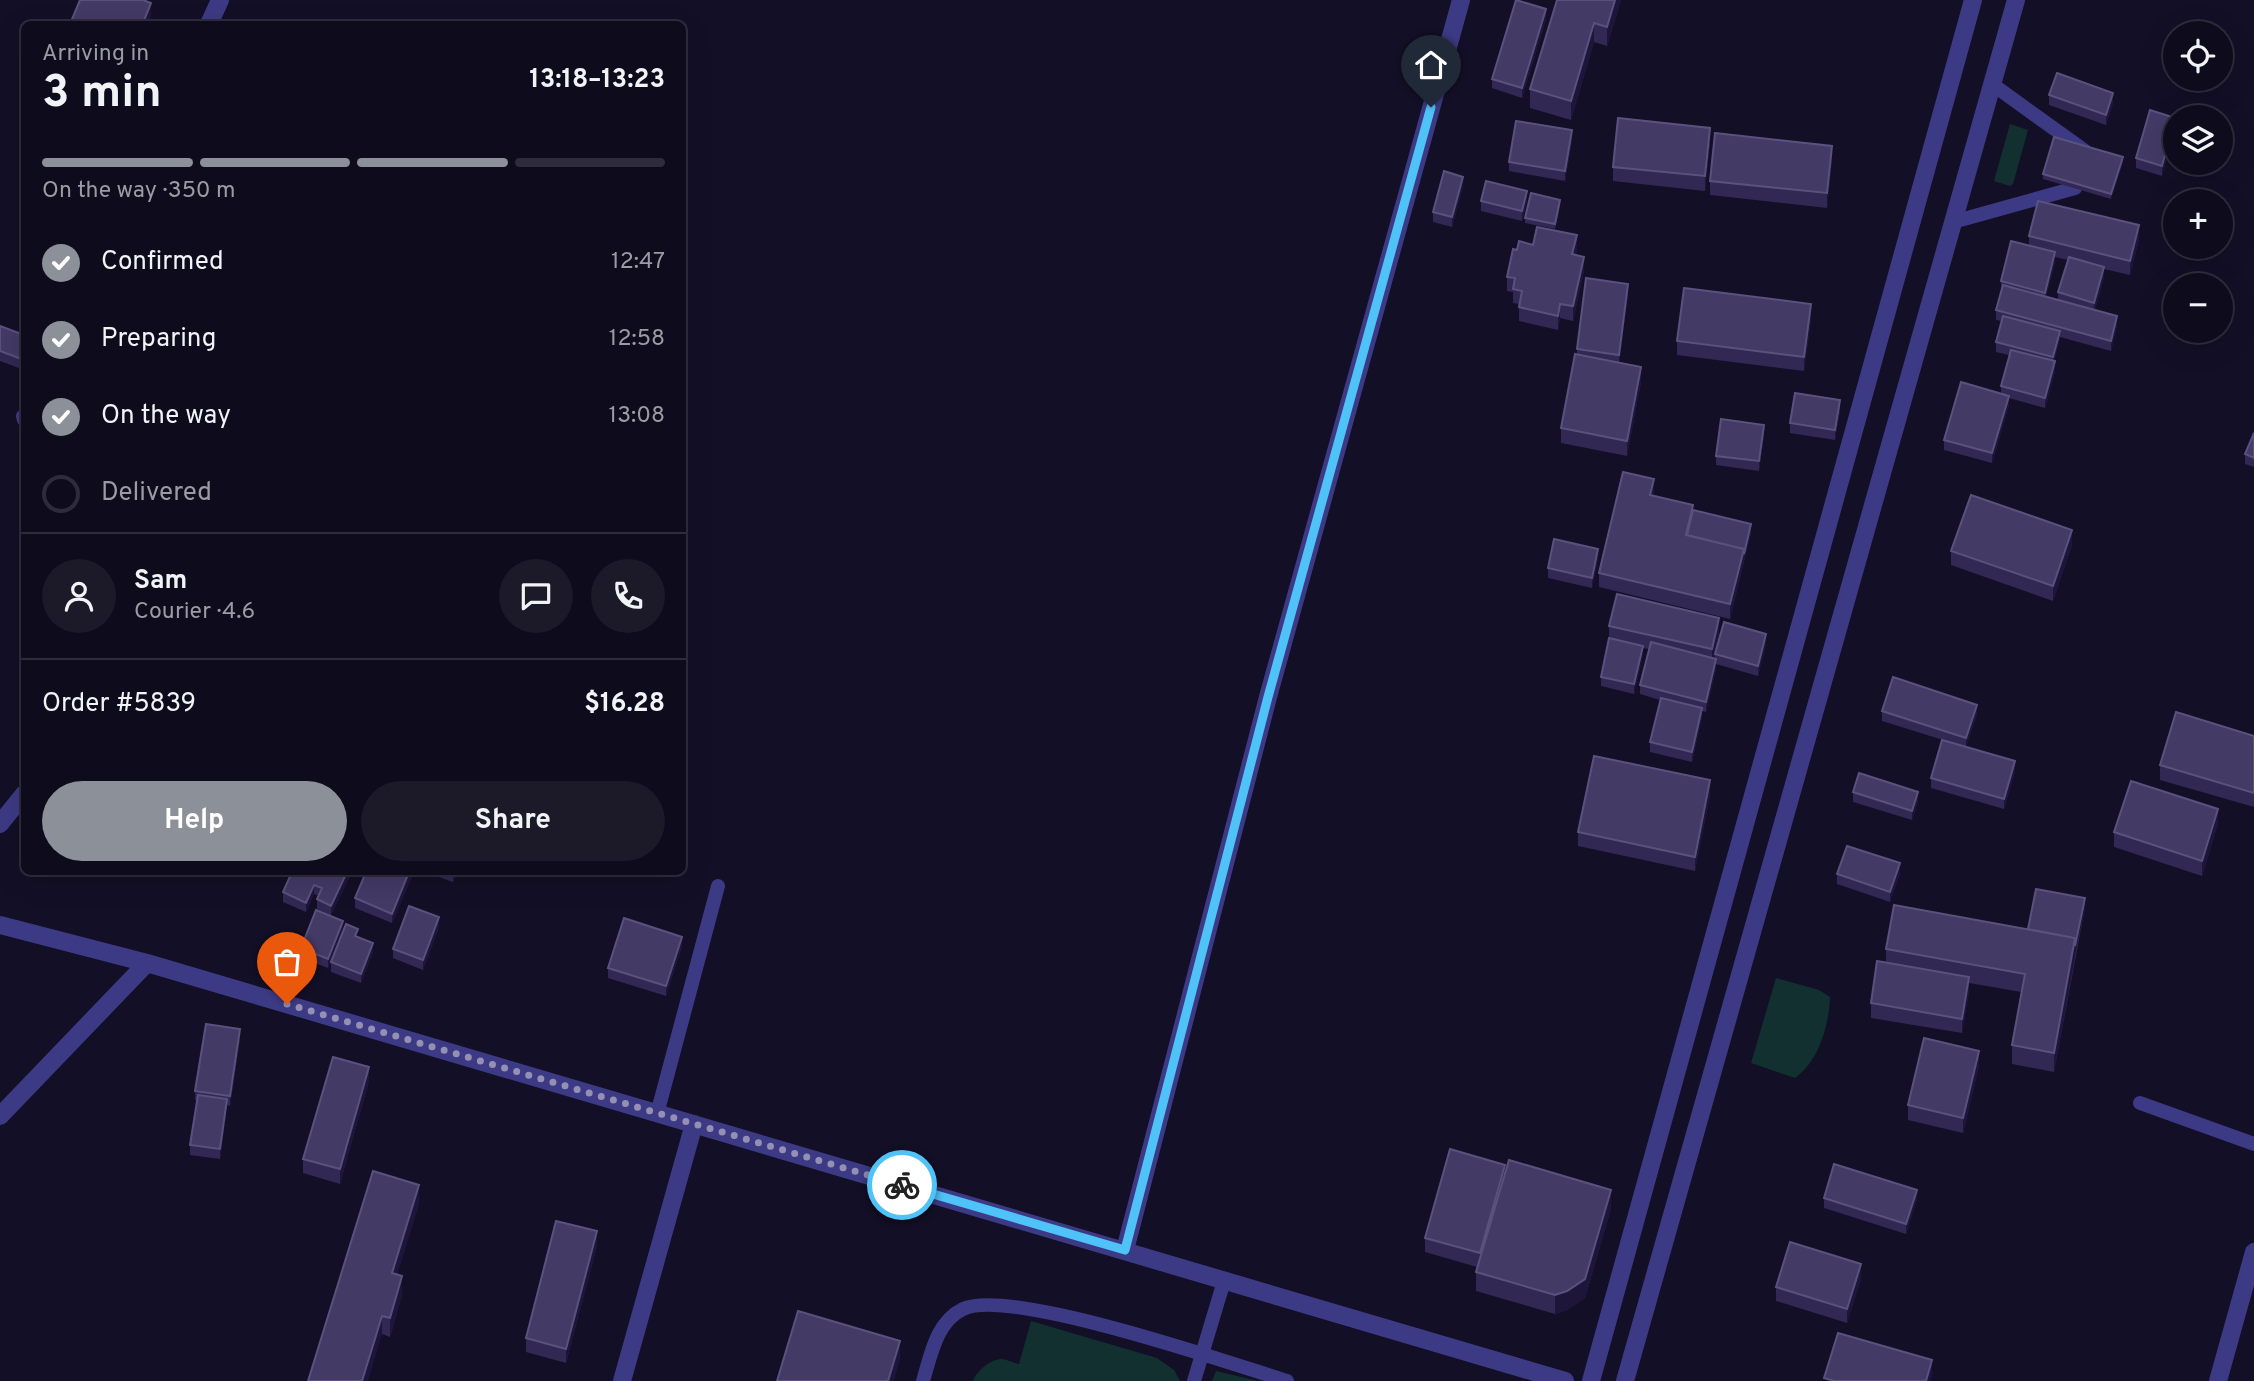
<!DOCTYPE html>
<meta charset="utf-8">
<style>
:root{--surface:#0e0b1c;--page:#1c1929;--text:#f1f3f6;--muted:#9b9ba3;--line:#2e2b3b;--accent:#8c9099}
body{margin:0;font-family:Overpass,sans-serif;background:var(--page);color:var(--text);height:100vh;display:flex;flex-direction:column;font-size:26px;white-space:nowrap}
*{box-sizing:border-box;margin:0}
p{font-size:23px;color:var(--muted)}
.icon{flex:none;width:38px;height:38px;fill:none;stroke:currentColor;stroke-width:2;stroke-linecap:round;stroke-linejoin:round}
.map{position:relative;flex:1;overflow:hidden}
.details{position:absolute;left:21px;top:21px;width:665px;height:854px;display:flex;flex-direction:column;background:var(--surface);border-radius:10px;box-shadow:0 7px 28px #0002,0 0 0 2px var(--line)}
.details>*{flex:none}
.controls{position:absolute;left:2163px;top:21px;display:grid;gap:14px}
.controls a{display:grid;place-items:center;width:70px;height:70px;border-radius:50%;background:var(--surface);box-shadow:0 7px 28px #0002,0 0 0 2px var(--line);font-size:35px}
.pin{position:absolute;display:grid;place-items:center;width:60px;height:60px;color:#fff;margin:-72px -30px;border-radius:50% 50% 50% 0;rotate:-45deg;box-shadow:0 0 7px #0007}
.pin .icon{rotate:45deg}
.courier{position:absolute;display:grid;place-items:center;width:70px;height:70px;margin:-35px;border:5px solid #4fc3f7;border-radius:50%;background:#fff;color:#222;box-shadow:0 2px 9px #0007}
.summary em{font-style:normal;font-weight:700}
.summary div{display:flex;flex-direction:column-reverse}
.summary{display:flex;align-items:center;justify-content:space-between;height:119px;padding:0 21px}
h1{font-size:46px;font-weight:700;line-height:52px}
.bar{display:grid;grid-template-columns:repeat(4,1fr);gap:10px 7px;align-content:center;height:84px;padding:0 21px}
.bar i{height:9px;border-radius:5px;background:var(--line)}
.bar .on{background:var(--accent)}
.bar p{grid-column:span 4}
.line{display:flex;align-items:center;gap:18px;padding:0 21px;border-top:2px solid var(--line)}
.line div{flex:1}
.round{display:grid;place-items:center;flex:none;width:74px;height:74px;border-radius:37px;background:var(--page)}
ol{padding:0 21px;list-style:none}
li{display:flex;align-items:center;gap:21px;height:77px}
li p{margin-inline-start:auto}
li .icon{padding:7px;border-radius:50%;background:var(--accent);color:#fff;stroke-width:4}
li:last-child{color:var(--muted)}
li i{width:38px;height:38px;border:4px solid var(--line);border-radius:50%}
.primary-button{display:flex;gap:14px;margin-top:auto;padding:14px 21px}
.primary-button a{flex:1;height:80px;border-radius:42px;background:var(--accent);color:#fff;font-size:28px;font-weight:700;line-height:80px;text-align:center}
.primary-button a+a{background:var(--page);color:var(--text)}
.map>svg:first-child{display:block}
.green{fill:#12302f}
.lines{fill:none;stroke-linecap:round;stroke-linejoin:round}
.service{stroke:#3d3a85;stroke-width:14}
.minor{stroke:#3d3a85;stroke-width:18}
.tertiary{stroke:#3d3a85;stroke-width:18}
.wall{fill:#312854;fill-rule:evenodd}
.shaded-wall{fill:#1d163a}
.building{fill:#433a66;stroke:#5a527e;stroke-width:2}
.done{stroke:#948fb3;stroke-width:7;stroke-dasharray:0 12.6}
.route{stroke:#4fc3f7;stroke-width:9}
</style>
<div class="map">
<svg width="2254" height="1381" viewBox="0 0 2254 1381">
<rect width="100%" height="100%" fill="#130f26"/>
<path class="green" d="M 2010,124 L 2028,130 L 2013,184 L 2010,186 L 1994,181 Z
M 1776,978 L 1819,990 L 1830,997 C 1829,1025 1819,1061 1795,1078 L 1751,1063 Z
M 1031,1321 L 1157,1358 L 1174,1370 L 1180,1381 L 973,1381 C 977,1371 989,1360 1001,1359 C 1006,1359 1014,1363 1019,1364 Z
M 1216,1371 L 1258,1381 L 1212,1381 Z"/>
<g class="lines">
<path class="service" d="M 1953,222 L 2075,188 L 2085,151 L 1992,84
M 23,416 L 24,420
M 2140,1103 L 2254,1144
M 657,1114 L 718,886
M 923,1381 C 931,1355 936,1322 963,1309 C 1009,1287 1230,1363 1287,1381
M 1194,1381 L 1224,1281"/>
<path class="minor" d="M 209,24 L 220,0
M 0,824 L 24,794
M 0,925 L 147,963 L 1565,1381
M 0,1116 L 147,963
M 1125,1250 L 1268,697 L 1461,0
M 622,1381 L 694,1124
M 2218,1381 L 2254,1252"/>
<path class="tertiary" d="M 1591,1381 L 1973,0
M 1625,1381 L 2016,0"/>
</g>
<path class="wall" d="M 1557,0 L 1621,0 L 1607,46 L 1594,42 L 1571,120 L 1530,108 L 1530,89 Z
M 1546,19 L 1522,98 L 1492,88 L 1492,79 Z
M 2049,95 L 2113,103 L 2106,125 L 2049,105 Z
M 2175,118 L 2175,128 L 2162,176 L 2136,168 L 2136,158 Z
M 1572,140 L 1565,181 L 1509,171 L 1509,162 Z
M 1710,142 L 1705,191 L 1613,181 L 1613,167 Z
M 1832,160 L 1827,208 L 1710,195 L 1710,181 Z
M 2123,162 L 2111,199 L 2043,179 L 2043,174 Z
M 1463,186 L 1452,227 L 1433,222 L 1433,212 Z
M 1481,201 L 1527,201 L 1522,221 L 1481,211 Z
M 1560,205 L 1555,229 L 1525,223 L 1525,218 Z
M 2029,236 L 2139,239 L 2130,275 L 2104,269 L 2104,277 L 2095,310 L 2117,325 L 2111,351 L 2060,337 L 2054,361 L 2055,371 L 2045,408 L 2009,398 L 2009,405 L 1992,463 L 1944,450 L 1944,440 L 2001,394 L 2001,386 L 2009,355 L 1996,352 L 1996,342 L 2002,321 L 1996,320 L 1996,310 L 2001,291 L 2001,281 L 2029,246 ZM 2055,257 L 2068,260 L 2058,292 L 2058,300 L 2046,297 L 2055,262 Z
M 1533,245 L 1577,250 L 1575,255 L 1584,271 L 1573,321 L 1560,318 L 1558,330 L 1519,321 L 1519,304 L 1513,303 L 1513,292 L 1507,291 L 1507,277 L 1517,250 Z
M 1628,294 L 1619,363 L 1641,382 L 1627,456 L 1561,443 L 1561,428 L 1577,355 L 1577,349 Z
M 1811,319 L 1804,371 L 1677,355 L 1677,341 Z
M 0,326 L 24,335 L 24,370 L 0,361 Z
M 1840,410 L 1835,440 L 1790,433 L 1790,423 Z
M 2254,433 L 2254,467 L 2245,464 L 2245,454 Z
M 1764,435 L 1759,471 L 1716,465 L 1716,456 Z
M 1654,493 L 1653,496 L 1693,510 L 1751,533 L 1730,619 L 1599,587 L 1599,573 Z
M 2072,545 L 2053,601 L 1951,565 L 1951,551 Z
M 1598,558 L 1592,588 L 1548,578 L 1548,568 Z
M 1609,626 L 1719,632 L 1714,658 L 1715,659 L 1715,654 L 1766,644 L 1758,676 L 1716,664 L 1716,669 L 1706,712 L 1702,711 L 1702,717 L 1692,762 L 1650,752 L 1650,742 L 1660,700 L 1640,694 L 1640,685 L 1649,649 L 1643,648 L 1643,655 L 1634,694 L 1601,686 L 1601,677 L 1609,639 Z
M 1882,711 L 1977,714 L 1966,747 L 2015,771 L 2004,809 L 1931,788 L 1931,778 L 1943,740 L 1882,721 Z
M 2254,736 L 2254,807 L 2160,780 L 2160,765 Z
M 1853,792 L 1918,801 L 1912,820 L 1853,802 Z
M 1710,795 L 1695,871 L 1578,846 L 1578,832 Z
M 2218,824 L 2202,876 L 2114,847 L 2114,832 Z
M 352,872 L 331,915 L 317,909 L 317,899 L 319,896 L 314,894 L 306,912 L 283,902 L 283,892 Z
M 366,872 L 414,872 L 392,923 L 355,908 L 355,898 Z
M 425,872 L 457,872 L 453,882 Z
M 1900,873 L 1890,902 L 1837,884 L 1837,874 Z
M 2085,908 L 2054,1072 L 2012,1064 L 2012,1045 L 2021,992 L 1969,983 L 1969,991 L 1962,1033 L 1871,1018 L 1871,1003 L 1886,963 L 1886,949 L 2028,929 Z
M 439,927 L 423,970 L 393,958 L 393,949 Z
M 343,930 L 328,968 L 301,958 L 301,948 Z
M 358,937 L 373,952 L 361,983 L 331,972 L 331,962 Z
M 682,946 L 666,996 L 608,978 L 608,968 Z
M 240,1039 L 230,1106 L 227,1105 L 220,1159 L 190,1155 L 190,1145 L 197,1101 L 195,1100 L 195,1091 Z
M 1979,1066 L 1963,1133 L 1908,1120 L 1908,1105 Z
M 369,1081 L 340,1184 L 303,1173 L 303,1159 Z
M 1505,1173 L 1611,1209 L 1585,1298 L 1567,1310 L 1555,1314 L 1476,1291 L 1476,1272 L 1477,1267 L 1425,1252 L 1425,1238 Z
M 1824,1198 L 1917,1199 L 1906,1234 L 1824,1208 Z
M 419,1204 L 397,1274 L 402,1295 L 390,1337 L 382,1334 L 308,1381 Z
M 597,1246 L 566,1363 L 526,1352 L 526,1338 Z
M 1861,1279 L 1847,1323 L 1776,1301 L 1776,1287 Z"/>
<path class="shaded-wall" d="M 1615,0 L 1621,0 L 1607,46 L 1607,27 Z
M 151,3 L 151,17 L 148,24 L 143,24 Z
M 1546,9 L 1546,19 L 1522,98 L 1522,88 Z
M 1594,23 L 1594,42 L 1571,120 L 1571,101 Z
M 2113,93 L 2113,103 L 2106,125 L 2106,115 Z
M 2175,119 L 2175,128 L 2162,176 L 2162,166 Z
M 1710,128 L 1710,142 L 1705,191 L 1705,176 Z
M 1572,130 L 1572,140 L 1565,181 L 1565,171 Z
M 1832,146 L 1832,160 L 1827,208 L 1827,193 Z
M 2123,157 L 2123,162 L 2111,199 L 2111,194 Z
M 1463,177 L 1463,186 L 1452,227 L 1452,217 Z
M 1527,191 L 1527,201 L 1522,221 L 1522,211 Z
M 2139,225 L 2139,239 L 2130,275 L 2130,261 Z
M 1577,235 L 1577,250 L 1572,268 L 1572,254 Z
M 2055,252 L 2055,262 L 2045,302 L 2045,293 Z
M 1584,257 L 1584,271 L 1573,321 L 1573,306 Z
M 2104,267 L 2104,277 L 2094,313 L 2094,303 Z
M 1628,284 L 1628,294 L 1619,365 L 1619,355 Z
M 1560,304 L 1560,318 L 1558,330 L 1558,316 Z
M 1811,304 L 1811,319 L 1804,371 L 1804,357 Z
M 2117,316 L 2117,325 L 2111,351 L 2111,341 Z
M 2060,331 L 2060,340 L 2053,367 L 2053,357 Z
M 2055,361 L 2055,371 L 2045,408 L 2045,398 Z
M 1641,367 L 1641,382 L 1627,456 L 1627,441 Z
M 2009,396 L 2009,405 L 1992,463 L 1992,453 Z
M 1840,400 L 1840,410 L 1835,440 L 1835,430 Z
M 1764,425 L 1764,435 L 1759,471 L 1759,461 Z
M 1654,479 L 1654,493 L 1650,509 L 1650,495 Z
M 1751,524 L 1751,533 L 1730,619 L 1730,604 Z
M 2072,530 L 2072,545 L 2053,601 L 2053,586 Z
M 1598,549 L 1598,558 L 1592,588 L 1592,578 Z
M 1719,618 L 1719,632 L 1712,664 L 1712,649 Z
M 1766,634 L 1766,644 L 1758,676 L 1758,666 Z
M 1643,646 L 1643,655 L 1634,694 L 1634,684 Z
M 1716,659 L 1716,669 L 1706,712 L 1706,702 Z
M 1977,705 L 1977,714 L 1966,748 L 1966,738 Z
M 1702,708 L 1702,717 L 1692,762 L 1692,752 Z
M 2015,761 L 2015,771 L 2004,809 L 2004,799 Z
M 1710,780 L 1710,795 L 1695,871 L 1695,857 Z
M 1918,792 L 1918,801 L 1912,820 L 1912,811 Z
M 2218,809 L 2218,824 L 2202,876 L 2202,861 Z
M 1900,863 L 1900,873 L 1890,902 L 1890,892 Z
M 347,872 L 352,872 L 331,915 L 331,906 Z
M 409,872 L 414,872 L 392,923 L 392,914 Z
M 453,872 L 457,872 L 453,882 Z
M 314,885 L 314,894 L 306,912 L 306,903 Z
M 2085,898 L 2085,908 L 2075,956 L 2075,946 Z
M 439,917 L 439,927 L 423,970 L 423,960 Z
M 343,921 L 343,930 L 328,968 L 328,959 Z
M 682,937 L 682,946 L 666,996 L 666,986 Z
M 2075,938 L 2075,957 L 2054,1072 L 2054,1053 Z
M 373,943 L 373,952 L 361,983 L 361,974 Z
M 1969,977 L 1969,991 L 1962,1033 L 1962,1019 Z
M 240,1029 L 240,1039 L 230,1106 L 230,1096 Z
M 1979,1051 L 1979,1066 L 1963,1133 L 1963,1118 Z
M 369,1067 L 369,1081 L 340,1184 L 340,1169 Z
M 227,1099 L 227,1108 L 220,1159 L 220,1149 Z
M 1505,1165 L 1505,1179 L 1480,1268 L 1480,1253 Z
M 419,1185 L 419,1204 L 392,1291 L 392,1273 Z
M 1611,1190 L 1611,1209 L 1585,1298 L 1567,1310 L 1555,1314 L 1555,1295 Z
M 1917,1190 L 1917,1199 L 1906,1234 L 1906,1224 Z
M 597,1231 L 597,1246 L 566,1363 L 566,1349 Z
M 1861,1264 L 1861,1279 L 1847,1323 L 1847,1309 Z
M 402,1276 L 402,1295 L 390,1337 L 390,1318 Z
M 382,1316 L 382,1334 L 368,1381 L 362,1381 Z
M 900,1341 L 900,1359 L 894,1381 L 888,1381 Z
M 1932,1360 L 1932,1375 L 1931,1381 L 1926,1381 Z"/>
<path class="building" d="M 80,0 L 143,0 L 151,3 L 143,23 L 139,22 L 138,24 L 70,24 Z
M 1516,0 L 1546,9 L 1522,88 L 1492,79 Z
M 1557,0 L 1615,0 L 1607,27 L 1594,23 L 1571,101 L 1530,89 Z
M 2057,73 L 2113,93 L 2106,115 L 2049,95 Z
M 2150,110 L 2175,118 L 2162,166 L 2136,158 Z
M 1618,118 L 1710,128 L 1705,176 L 1613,167 Z
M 1516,121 L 1572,130 L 1565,171 L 1509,162 Z
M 1715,133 L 1832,146 L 1827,193 L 1710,181 Z
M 2054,137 L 2123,157 L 2111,194 L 2043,174 Z
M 1444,171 L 1463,177 L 1452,217 L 1433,212 Z
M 1486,181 L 1527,191 L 1522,211 L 1481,201 Z
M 1531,193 L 1560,200 L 1555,224 L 1525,218 Z
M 2038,201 L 2139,225 L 2130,261 L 2029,236 Z
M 1537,227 L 1577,235 L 1572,254 L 1584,257 L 1573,306 L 1560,304 L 1558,316 L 1519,307 L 1522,291 L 1513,289 L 1515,278 L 1507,277 L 1513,249 L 1517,250 L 1519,241 L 1533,245 Z
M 2011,241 L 2055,252 L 2045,293 L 2001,281 Z
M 2069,257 L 2104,267 L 2094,303 L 2058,292 Z
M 1586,278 L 1628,284 L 1619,355 L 1577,349 Z
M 2003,285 L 2117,316 L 2111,341 L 1996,310 Z
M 1684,288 L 1811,304 L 1804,357 L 1677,341 Z
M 2003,316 L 2060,331 L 2053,357 L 1996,342 Z
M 0,326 L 24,335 L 24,360 L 0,351 Z
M 2011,350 L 2055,361 L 2045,398 L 2001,386 Z
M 1575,354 L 1641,367 L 1627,441 L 1561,428 Z
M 1961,382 L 2009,396 L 1992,453 L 1944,440 Z
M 1795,393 L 1840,400 L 1835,430 L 1790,423 Z
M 1721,419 L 1764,425 L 1759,461 L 1716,456 Z
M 2254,433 L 2254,458 L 2245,454 Z
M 1623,472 L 1654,479 L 1650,495 L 1693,505 L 1686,535 L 1744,549 L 1730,604 L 1599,573 Z
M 1971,495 L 2072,530 L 2053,586 L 1951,551 Z
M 1693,510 L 1751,524 L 1744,554 L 1744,549 L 1687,535 Z
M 1554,539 L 1598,549 L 1592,578 L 1548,568 Z
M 1617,594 L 1719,618 L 1712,649 L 1609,626 Z
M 1724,622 L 1766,634 L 1758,666 L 1715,654 Z
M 1609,638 L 1643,646 L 1634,684 L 1601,677 Z
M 1651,642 L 1716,659 L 1706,702 L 1640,685 Z
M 1893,677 L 1977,705 L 1966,738 L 1882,711 Z
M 1661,698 L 1702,708 L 1692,752 L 1650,742 Z
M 2176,712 L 2254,736 L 2254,793 L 2160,765 Z
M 1942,740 L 2015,761 L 2004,799 L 1931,778 Z
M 1594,756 L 1710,780 L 1695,857 L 1578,832 Z
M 1859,773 L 1918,792 L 1912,811 L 1853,792 Z
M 2131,781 L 2218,809 L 2202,861 L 2114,832 Z
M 1847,846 L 1900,863 L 1890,892 L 1837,874 Z
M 292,872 L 347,872 L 331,906 L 317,899 L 322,888 L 314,885 L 306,903 L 283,892 Z
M 366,872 L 409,872 L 392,914 L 355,898 Z
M 2036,889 L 2085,898 L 2075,946 L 2075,938 L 2028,929 Z
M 1894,905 L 2075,938 L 2054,1053 L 2012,1045 L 2025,974 L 1886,949 Z
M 409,906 L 439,917 L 423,960 L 393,949 Z
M 316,910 L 343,921 L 328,959 L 301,948 Z
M 624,918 L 682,937 L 666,986 L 608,968 Z
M 346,924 L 358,929 L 355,936 L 373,943 L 361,974 L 331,962 Z
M 1877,961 L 1969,977 L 1962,1019 L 1871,1003 Z
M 206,1024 L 240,1029 L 230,1096 L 195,1091 Z
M 1924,1038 L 1979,1051 L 1963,1118 L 1908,1105 Z
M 333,1057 L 369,1067 L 340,1169 L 303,1159 Z
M 198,1095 L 227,1099 L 220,1149 L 190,1145 Z
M 1450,1149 L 1505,1165 L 1480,1253 L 1425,1238 Z
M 1509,1160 L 1611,1190 L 1585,1279 L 1567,1291 L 1555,1295 L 1476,1272 Z
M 1834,1164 L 1917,1190 L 1906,1224 L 1824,1198 Z
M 373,1171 L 419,1185 L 392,1273 L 402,1276 L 390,1318 L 382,1316 L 362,1381 L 308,1381 Z
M 556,1221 L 597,1231 L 566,1349 L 526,1338 Z
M 1790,1242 L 1861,1264 L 1847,1309 L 1776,1287 Z
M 798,1311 L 900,1341 L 888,1381 L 777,1381 Z
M 1838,1333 L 1932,1360 L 1926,1381 L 1834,1381 L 1824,1378 Z"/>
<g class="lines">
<path class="done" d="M 287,1004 L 902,1185"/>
<path class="route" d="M 902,1185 L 1125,1250 L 1268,697 L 1431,107"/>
</g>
</svg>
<div class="controls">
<a><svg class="icon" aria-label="locate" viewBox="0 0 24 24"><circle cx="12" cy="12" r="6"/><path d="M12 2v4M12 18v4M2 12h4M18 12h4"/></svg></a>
<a><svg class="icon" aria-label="layers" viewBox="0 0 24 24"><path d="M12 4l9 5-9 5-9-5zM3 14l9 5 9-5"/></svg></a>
<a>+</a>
<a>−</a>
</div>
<div class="pin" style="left:287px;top:1004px;background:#ea580c"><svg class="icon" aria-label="bag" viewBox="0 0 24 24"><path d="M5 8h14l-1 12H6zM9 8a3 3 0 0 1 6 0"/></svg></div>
<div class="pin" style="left:1431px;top:107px;background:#1f2937"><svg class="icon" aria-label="home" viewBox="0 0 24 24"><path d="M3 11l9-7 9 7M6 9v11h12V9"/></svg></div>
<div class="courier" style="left:902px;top:1185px"><svg class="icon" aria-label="bike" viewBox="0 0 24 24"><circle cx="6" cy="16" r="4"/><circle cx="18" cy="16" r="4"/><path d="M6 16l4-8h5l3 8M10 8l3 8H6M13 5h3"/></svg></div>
<section class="details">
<div class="summary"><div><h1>3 min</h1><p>Arriving in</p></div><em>13:18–13:23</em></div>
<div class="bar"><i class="on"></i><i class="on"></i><i class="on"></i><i></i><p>On the way · 350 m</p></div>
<ol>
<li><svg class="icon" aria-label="check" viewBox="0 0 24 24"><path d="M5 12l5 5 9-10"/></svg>Confirmed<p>12:47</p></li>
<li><svg class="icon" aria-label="check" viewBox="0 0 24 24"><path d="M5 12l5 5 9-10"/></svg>Preparing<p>12:58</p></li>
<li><svg class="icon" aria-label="check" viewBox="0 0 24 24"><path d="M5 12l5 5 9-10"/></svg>On the way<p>13:08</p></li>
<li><i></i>Delivered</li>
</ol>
<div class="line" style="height:126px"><a class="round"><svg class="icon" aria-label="person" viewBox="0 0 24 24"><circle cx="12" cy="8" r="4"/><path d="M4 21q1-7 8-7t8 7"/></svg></a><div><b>Sam</b><p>Courier · 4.6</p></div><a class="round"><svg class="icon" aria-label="chat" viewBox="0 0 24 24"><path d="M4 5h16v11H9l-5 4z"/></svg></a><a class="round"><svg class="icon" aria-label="phone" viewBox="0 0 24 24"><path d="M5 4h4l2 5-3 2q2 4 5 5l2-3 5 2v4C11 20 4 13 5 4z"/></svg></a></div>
<div class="line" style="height:91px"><div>Order #5839</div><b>$16.28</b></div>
<div class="primary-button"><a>Help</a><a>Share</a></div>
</section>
</div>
